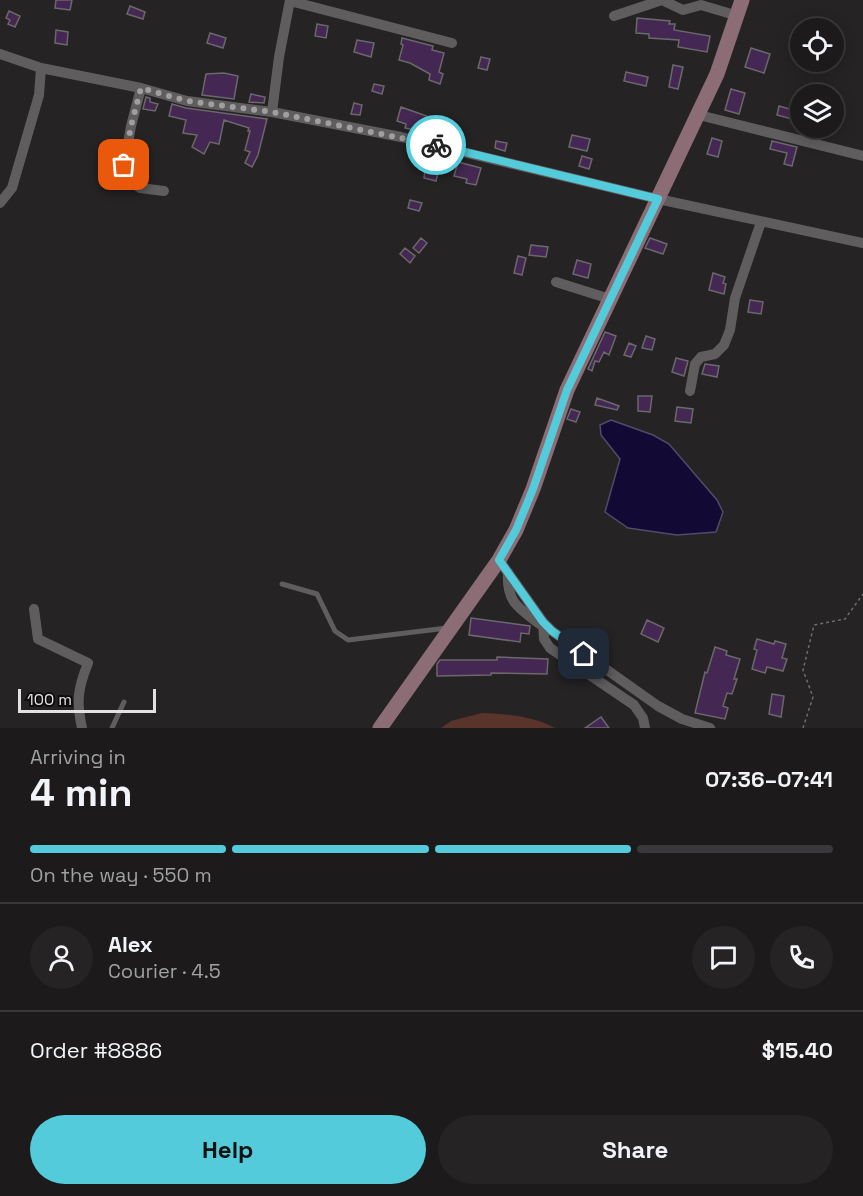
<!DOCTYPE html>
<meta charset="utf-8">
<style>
:root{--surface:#1c1a1b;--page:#252324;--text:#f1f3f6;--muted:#a0a1a3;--line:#3a383a;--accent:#53cbda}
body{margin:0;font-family:"Space Grotesk",sans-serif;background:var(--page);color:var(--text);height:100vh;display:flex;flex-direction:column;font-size:22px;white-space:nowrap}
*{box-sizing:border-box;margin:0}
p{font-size:20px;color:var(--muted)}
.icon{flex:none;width:33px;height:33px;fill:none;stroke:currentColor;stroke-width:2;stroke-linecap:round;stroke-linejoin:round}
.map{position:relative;height:728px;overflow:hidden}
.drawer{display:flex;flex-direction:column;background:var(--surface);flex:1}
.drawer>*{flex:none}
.fabs{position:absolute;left:790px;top:18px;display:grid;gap:12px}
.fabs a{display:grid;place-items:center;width:54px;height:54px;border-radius:50%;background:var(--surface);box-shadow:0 3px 15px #0003,0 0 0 2px var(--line);font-size:30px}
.scale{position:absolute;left:18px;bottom:15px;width:138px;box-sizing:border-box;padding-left:6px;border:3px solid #e3e2e3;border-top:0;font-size:16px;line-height:21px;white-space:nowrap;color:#e3e2e3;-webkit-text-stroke:4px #0e0c0d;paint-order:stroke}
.pin{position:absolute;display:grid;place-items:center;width:51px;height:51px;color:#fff;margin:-26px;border-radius:12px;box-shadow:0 3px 9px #0006}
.courier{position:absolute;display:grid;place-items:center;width:60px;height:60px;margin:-30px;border:4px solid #53cbda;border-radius:50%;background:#fff;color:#222;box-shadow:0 2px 8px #0007}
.summary em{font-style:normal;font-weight:700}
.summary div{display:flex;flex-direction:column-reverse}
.summary{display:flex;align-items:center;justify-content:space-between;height:102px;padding:0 30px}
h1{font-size:39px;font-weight:700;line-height:45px}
.bar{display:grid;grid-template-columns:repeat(4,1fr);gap:9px 6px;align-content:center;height:72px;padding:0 30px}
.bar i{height:8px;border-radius:4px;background:var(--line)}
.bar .active{background:var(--accent)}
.bar p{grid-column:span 4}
.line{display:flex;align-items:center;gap:15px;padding:0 30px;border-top:2px solid var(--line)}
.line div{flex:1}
.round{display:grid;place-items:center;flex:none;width:63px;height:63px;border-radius:32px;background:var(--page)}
.action{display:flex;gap:12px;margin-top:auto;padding:12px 30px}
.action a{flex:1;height:69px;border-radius:36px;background:var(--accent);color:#111;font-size:24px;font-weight:700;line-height:69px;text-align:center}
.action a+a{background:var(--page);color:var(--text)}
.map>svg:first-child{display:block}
.green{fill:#5a332a}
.water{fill:#130935;stroke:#514a69;stroke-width:1.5}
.building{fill:#442752;stroke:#6a686b;stroke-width:1.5}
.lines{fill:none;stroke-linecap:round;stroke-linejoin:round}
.path{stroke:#6e6d6e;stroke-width:1.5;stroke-dasharray:3 3;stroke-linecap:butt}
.lane{stroke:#605d5f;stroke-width:5}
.street{stroke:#605d5f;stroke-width:10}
.secondary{stroke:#8c6d75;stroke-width:15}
.done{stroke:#a09fa0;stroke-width:6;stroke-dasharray:0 10.8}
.route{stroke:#53cbda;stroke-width:8}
</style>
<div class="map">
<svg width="863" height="728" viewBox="0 0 863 728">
<rect width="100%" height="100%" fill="#252324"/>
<path class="green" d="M 482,713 C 507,714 532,716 555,728 L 441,728 L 451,721 Z"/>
<path class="water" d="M 611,420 L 653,435 L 669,444 L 717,500 L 723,512 L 716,532 L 677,535 L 628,528 L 605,512 L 620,459 L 601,435 L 600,425 Z"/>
<path class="building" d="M 56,0 L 72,0 L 70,10 L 55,8 Z
M 130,6 L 145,12 L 143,19 L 127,14 Z
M 9,11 L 20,16 L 15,27 L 8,24 L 10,20 L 6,18 Z
M 637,18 L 670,21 L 669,24 L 675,24 L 674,30 L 710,36 L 707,52 L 678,47 L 679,40 L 649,38 L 649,34 L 636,33 Z
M 317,24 L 328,26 L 326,38 L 315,36 Z
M 56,30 L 68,32 L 67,45 L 55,43 Z
M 210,33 L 226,38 L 223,48 L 207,43 Z
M 402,38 L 433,46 L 432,50 L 444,53 L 439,72 L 443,74 L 440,84 L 429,80 L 430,74 L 410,63 L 399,60 L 403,45 L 401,44 Z
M 357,40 L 374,43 L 371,57 L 354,52 Z
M 751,48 L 770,54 L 764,73 L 745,67 Z
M 481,57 L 490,59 L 487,70 L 478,68 Z
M 673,65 L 683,67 L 678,89 L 669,87 Z
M 626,72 L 648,77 L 646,86 L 624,81 Z
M 224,73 L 238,76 L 234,99 L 202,95 L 206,74 Z
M 374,84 L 384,86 L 382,94 L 372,91 Z
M 731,89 L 745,93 L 739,114 L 725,110 Z
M 251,94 L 265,97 L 264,103 L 249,102 Z
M 146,97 L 150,98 L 150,102 L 158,104 L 155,111 L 143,109 Z
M 354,103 L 362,105 L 360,115 L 351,114 Z
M 172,104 L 186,108 L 267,119 L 258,155 L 252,167 L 245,163 L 250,152 L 245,150 L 250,131 L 248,131 L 249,128 L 224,120 L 219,144 L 210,142 L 204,154 L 192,147 L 197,135 L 183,133 L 186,120 L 169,116 Z
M 779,106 L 801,112 L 801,126 L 791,122 L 792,119 L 777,115 Z
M 401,107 L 435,119 L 431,134 L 405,128 L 406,124 L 397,121 Z
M 572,135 L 590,139 L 587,151 L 569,147 Z
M 712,138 L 722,141 L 718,157 L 707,154 Z
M 496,141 L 507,143 L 505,151 L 495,148 Z
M 772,141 L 797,147 L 792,166 L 784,164 L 787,153 L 770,149 Z
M 582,156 L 592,159 L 589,169 L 579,166 Z
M 458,162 L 481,168 L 476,185 L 466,183 L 467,179 L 454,176 Z
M 425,170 L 438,173 L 436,181 L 424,178 Z
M 410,200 L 422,203 L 419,211 L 408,208 Z
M 421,238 L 427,243 L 419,253 L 413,248 Z
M 650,238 L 667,244 L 663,254 L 645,248 Z
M 531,245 L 548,247 L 546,257 L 529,255 Z
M 405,248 L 415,256 L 410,263 L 400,254 Z
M 518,256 L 526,258 L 522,275 L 514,273 Z
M 577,260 L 591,264 L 588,278 L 573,274 Z
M 713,273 L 725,277 L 723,283 L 726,284 L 724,294 L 709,290 Z
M 750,300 L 763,302 L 761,314 L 748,312 Z
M 605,332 L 616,336 L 609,355 L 604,352 L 599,362 L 595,361 L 592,371 L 588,369 Z
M 646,336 L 655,339 L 652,350 L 642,348 Z
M 629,343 L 636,346 L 631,357 L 624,355 Z
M 676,358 L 688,361 L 684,376 L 672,372 Z
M 705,364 L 719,366 L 717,377 L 702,374 Z
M 638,396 L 652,396 L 650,412 L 638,411 Z
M 597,398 L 619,406 L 617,410 L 595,405 Z
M 677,407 L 693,409 L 691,423 L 675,421 Z
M 571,409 L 580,412 L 576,422 L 567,419 Z
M 471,618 L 530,626 L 529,634 L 521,633 L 520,642 L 469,635 Z
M 647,620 L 664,628 L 658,642 L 641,634 Z
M 757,639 L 774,644 L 775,641 L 786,644 L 782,658 L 787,659 L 783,671 L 767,667 L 765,673 L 752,669 L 757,650 L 754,649 Z
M 715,647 L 727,651 L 726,655 L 740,659 L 734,679 L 737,679 L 732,694 L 727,693 L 723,706 L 728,708 L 725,719 L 695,713 L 705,672 L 707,673 Z
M 497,657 L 548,659 L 547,674 L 491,673 L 491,675 L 437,676 L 437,664 L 440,660 L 497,660 Z
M 772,694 L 784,696 L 781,717 L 769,714 Z
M 601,717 L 609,728 L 585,728 Z"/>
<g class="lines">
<path class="path" d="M 803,728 L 813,697 L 803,670 L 814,625 L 845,619 L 863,594"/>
<path class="lane" d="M 282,584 L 317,594 L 335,631 L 348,640 L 447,628
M 112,728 L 124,702"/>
<path class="street" d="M 290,1 L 452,43
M 614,16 L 662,0 L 683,10 L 701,5 L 738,16
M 0,54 L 41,68 L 39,95 L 12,188 L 0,203
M 41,68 L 141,88 L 187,101 L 272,112 L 401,137 L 658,199 L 863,243
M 141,88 L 131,126 L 124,166 L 132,182 L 140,188 L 164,191
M 272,112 L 279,57 L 290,0
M 699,115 L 863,156
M 556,282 L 610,299
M 690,391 L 695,364 L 701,357 L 715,354 L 724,345 L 730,330 L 735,298 L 761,222
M 499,560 L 543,622 L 552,631 L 658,706 L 682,719 L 710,728
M 508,572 C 506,602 518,608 541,625
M 34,609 L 38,639 L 88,663 C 78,688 76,701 82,728
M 543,622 L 544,639 L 550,648 L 634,705 L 643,718 L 645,728"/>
<path class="secondary" d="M 380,728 L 499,560 L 516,530 L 533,489 L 567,390 L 717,74 L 742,0"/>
</g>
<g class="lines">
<path class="done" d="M 124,165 L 131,126 L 141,88 L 187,101 L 272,112 L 436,145"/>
<path class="route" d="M 436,145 L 658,199 L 567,390 L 533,489 L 516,530 L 499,560 L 543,622 L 552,631 L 584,654"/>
</g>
</svg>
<div class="fabs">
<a><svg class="icon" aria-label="locate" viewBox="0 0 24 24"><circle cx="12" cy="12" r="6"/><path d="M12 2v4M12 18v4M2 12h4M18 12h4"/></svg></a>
<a><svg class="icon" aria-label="layers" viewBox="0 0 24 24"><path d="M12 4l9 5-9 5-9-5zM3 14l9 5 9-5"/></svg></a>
</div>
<div class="scale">100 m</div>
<div class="pin" style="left:124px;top:165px;background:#ea580c"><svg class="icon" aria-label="bag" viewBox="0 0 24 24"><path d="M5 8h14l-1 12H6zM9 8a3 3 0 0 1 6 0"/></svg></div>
<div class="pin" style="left:584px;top:654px;background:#1f2937"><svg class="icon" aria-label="home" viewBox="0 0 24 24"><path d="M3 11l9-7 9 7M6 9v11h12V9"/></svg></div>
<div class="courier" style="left:436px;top:145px"><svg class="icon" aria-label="bike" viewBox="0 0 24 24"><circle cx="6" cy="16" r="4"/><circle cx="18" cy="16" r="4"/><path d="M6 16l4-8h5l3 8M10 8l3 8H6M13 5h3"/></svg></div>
</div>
<section class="drawer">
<div class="summary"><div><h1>4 min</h1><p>Arriving in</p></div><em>07:36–07:41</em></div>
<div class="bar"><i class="active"></i><i class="active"></i><i class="active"></i><i></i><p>On the way · 550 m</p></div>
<div class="line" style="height:108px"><a class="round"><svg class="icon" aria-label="person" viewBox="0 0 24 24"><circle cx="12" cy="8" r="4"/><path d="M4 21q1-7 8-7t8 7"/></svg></a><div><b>Alex</b><p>Courier · 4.5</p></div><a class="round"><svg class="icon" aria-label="chat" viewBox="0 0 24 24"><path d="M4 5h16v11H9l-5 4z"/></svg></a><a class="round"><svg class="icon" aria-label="phone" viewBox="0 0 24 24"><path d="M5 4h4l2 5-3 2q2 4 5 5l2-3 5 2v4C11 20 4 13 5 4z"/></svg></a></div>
<div class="line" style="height:78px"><div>Order #8886</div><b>$15.40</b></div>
<div class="action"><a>Help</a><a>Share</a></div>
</section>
